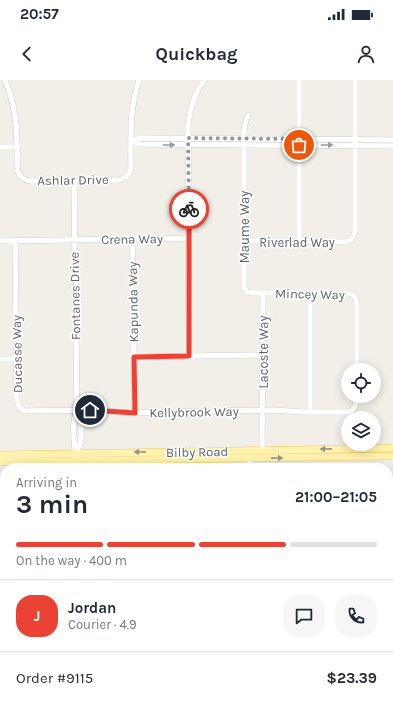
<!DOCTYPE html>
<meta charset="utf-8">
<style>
:root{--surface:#fff;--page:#f6f6f7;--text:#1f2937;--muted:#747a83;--line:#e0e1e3;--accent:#ea4335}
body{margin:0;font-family:Karla,sans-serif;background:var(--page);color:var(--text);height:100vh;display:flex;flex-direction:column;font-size:15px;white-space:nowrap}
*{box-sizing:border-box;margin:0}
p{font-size:13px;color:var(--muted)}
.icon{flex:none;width:22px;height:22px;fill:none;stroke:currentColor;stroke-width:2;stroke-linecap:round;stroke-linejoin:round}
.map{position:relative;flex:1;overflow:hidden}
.drawer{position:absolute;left:0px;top:383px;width:393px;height:248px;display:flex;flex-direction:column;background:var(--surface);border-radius:16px 16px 0 0;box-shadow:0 2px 10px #0003}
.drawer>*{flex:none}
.fabs{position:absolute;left:341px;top:283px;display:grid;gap:8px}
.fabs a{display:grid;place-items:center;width:40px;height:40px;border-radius:50%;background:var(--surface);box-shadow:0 2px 10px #0003;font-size:20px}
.pin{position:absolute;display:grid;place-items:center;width:34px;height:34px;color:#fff;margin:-17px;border:2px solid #fff;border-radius:50%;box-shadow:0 1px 4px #0007}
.courier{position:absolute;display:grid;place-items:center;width:40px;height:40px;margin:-20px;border:3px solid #ea4335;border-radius:50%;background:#fff;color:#222;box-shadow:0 1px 5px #0007}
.overview em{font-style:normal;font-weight:700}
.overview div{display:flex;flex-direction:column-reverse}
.overview{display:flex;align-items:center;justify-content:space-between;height:68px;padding:0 16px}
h1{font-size:26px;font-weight:700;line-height:30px}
.bar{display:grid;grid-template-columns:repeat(4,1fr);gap:6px 4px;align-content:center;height:48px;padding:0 16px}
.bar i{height:5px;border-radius:3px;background:var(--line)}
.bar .on{background:var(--accent)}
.bar p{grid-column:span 4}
.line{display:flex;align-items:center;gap:10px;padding:0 16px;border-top:1px solid var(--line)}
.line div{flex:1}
.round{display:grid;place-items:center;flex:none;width:42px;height:42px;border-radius:16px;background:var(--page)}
.status{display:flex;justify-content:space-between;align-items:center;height:28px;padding:0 20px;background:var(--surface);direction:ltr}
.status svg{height:11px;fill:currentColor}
header{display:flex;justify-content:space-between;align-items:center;height:52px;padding:0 16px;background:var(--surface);font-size:18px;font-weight:700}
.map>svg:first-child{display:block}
.building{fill:#cccac5;stroke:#d6d1c6}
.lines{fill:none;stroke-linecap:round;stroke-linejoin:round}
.minor-casing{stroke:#b5b8bc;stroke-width:6}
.major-casing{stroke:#f2c960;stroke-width:8}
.minor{stroke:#fff;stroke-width:5.5}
.major{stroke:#fff2af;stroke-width:7}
.oneway{fill:#979a9d}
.oneway2{fill:#979581}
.done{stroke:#929495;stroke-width:4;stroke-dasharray:0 7.2}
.route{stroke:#ea4335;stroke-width:5}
.labels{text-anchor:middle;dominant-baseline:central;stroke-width:3;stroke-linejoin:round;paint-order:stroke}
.street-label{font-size:13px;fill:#5f6368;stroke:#fff}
</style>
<div class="status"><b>20:57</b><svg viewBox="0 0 49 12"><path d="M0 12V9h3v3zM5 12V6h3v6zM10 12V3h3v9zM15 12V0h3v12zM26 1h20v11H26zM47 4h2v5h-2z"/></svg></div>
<header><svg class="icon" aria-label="back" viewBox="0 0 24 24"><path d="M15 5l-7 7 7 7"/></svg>Quickbag<svg class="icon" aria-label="person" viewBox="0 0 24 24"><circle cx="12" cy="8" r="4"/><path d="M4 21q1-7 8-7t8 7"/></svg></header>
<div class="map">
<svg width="393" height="631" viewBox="0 0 393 631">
<rect width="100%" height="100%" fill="#f1efe8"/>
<path class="building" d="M 5,492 L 5,517 L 0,517 L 0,493 Z"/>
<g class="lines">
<g class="minor-casing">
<path id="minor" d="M 5,0 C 14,21 17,41 17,64 C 18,72 16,84 18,92 C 20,98 24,100 30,101 L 118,100 C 125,99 129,96 131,89 C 131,59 129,29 139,0
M 248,35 L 245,44 L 244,51 L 244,208 L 247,212 L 252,213 L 348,213 C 353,214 356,217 357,222 L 357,290
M 131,61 L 141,64 L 393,66
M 131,61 L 141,58 L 393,60
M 0,67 L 17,67
M 74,101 L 77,331 C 70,345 76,372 77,388
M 132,159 L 135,333
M 0,161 L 189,158
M 15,161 L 17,322 L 20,328 L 24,331 L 96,330 L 129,333 L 272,330 L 302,332 L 348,332 C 357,329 356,323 357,316
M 244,161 L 345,162 C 351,161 354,157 355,152 L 355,0
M 299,162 L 299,0
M 310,213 L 310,331
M 189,276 L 188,44 C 190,27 195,13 204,0
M 134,277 L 263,275
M 0,279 L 17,279
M 262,371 L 263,213
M 76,373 C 83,363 83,342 77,331
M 250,378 L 250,388
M 0,421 L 5,421
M 388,459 L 393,459
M 388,546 L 393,546
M 0,592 L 5,592"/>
</g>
<g class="major-casing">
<path id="major" d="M 0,375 L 236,371 L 393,368
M 0,382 L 393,376"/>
</g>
<use href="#minor" class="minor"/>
<use href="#major" class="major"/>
</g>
<defs><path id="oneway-solid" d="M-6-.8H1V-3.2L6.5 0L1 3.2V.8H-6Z"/></defs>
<g class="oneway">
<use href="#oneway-solid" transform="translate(169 65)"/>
<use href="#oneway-solid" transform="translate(327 65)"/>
</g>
<g class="oneway2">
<use href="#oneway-solid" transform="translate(326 369) rotate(179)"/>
<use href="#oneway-solid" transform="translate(140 372) rotate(179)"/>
<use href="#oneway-solid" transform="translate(277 378) rotate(-1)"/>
</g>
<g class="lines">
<path class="done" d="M 189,129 L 188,58 L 299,59 L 299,65"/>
<path class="route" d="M 90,330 L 135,333 L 134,277 L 189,276 L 189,129"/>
</g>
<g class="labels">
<g class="street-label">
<text transform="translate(73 100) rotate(-1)">Ashlar Drive</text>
<text transform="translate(244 147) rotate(-90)">Maume Way</text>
<text transform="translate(132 159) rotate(-1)">Crena Way</text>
<text x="297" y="162">Riverlad Way</text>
<text transform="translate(310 214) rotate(1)">Mincey Way</text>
<text transform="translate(75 216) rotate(-91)">Fontanes Drive</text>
<text transform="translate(133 222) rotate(-91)">Kapunda Way</text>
<text transform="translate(263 272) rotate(-90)">Lacoste Way</text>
<text transform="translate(17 274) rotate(-91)">Ducasse Way</text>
<text transform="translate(194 332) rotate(-1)">Kellybrook Way</text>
<text transform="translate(197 372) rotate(-1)">Bilby Road</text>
</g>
</g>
</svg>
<div class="fabs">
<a><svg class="icon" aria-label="locate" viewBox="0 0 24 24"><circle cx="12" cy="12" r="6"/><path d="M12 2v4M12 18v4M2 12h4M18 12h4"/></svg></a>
<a><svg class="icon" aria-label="layers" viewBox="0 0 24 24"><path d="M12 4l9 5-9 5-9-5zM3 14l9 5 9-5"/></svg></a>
</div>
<div class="pin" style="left:299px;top:65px;background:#ea580c"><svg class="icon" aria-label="bag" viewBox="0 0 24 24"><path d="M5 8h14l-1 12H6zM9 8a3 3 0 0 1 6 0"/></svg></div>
<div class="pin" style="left:90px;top:330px;background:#1f2937"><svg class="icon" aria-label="home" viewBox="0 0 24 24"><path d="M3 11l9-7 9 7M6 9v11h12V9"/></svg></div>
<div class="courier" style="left:189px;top:129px"><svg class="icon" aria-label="bike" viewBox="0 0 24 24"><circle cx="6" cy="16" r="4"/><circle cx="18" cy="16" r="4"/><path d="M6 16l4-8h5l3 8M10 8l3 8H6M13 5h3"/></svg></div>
<section class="drawer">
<div class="overview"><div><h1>3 min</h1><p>Arriving in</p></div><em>21:00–21:05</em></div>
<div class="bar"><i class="on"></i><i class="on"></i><i class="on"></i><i></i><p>On the way · 400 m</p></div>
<div class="line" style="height:72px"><b class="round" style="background:var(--accent);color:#fff">J</b><div><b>Jordan</b><p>Courier · 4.9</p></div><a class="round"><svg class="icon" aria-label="chat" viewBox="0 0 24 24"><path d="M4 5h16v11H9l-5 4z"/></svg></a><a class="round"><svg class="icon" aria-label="phone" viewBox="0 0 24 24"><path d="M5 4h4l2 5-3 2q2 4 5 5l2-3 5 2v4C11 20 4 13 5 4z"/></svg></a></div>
<div class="line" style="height:52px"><div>Order #9115</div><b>$23.39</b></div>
</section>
</div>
